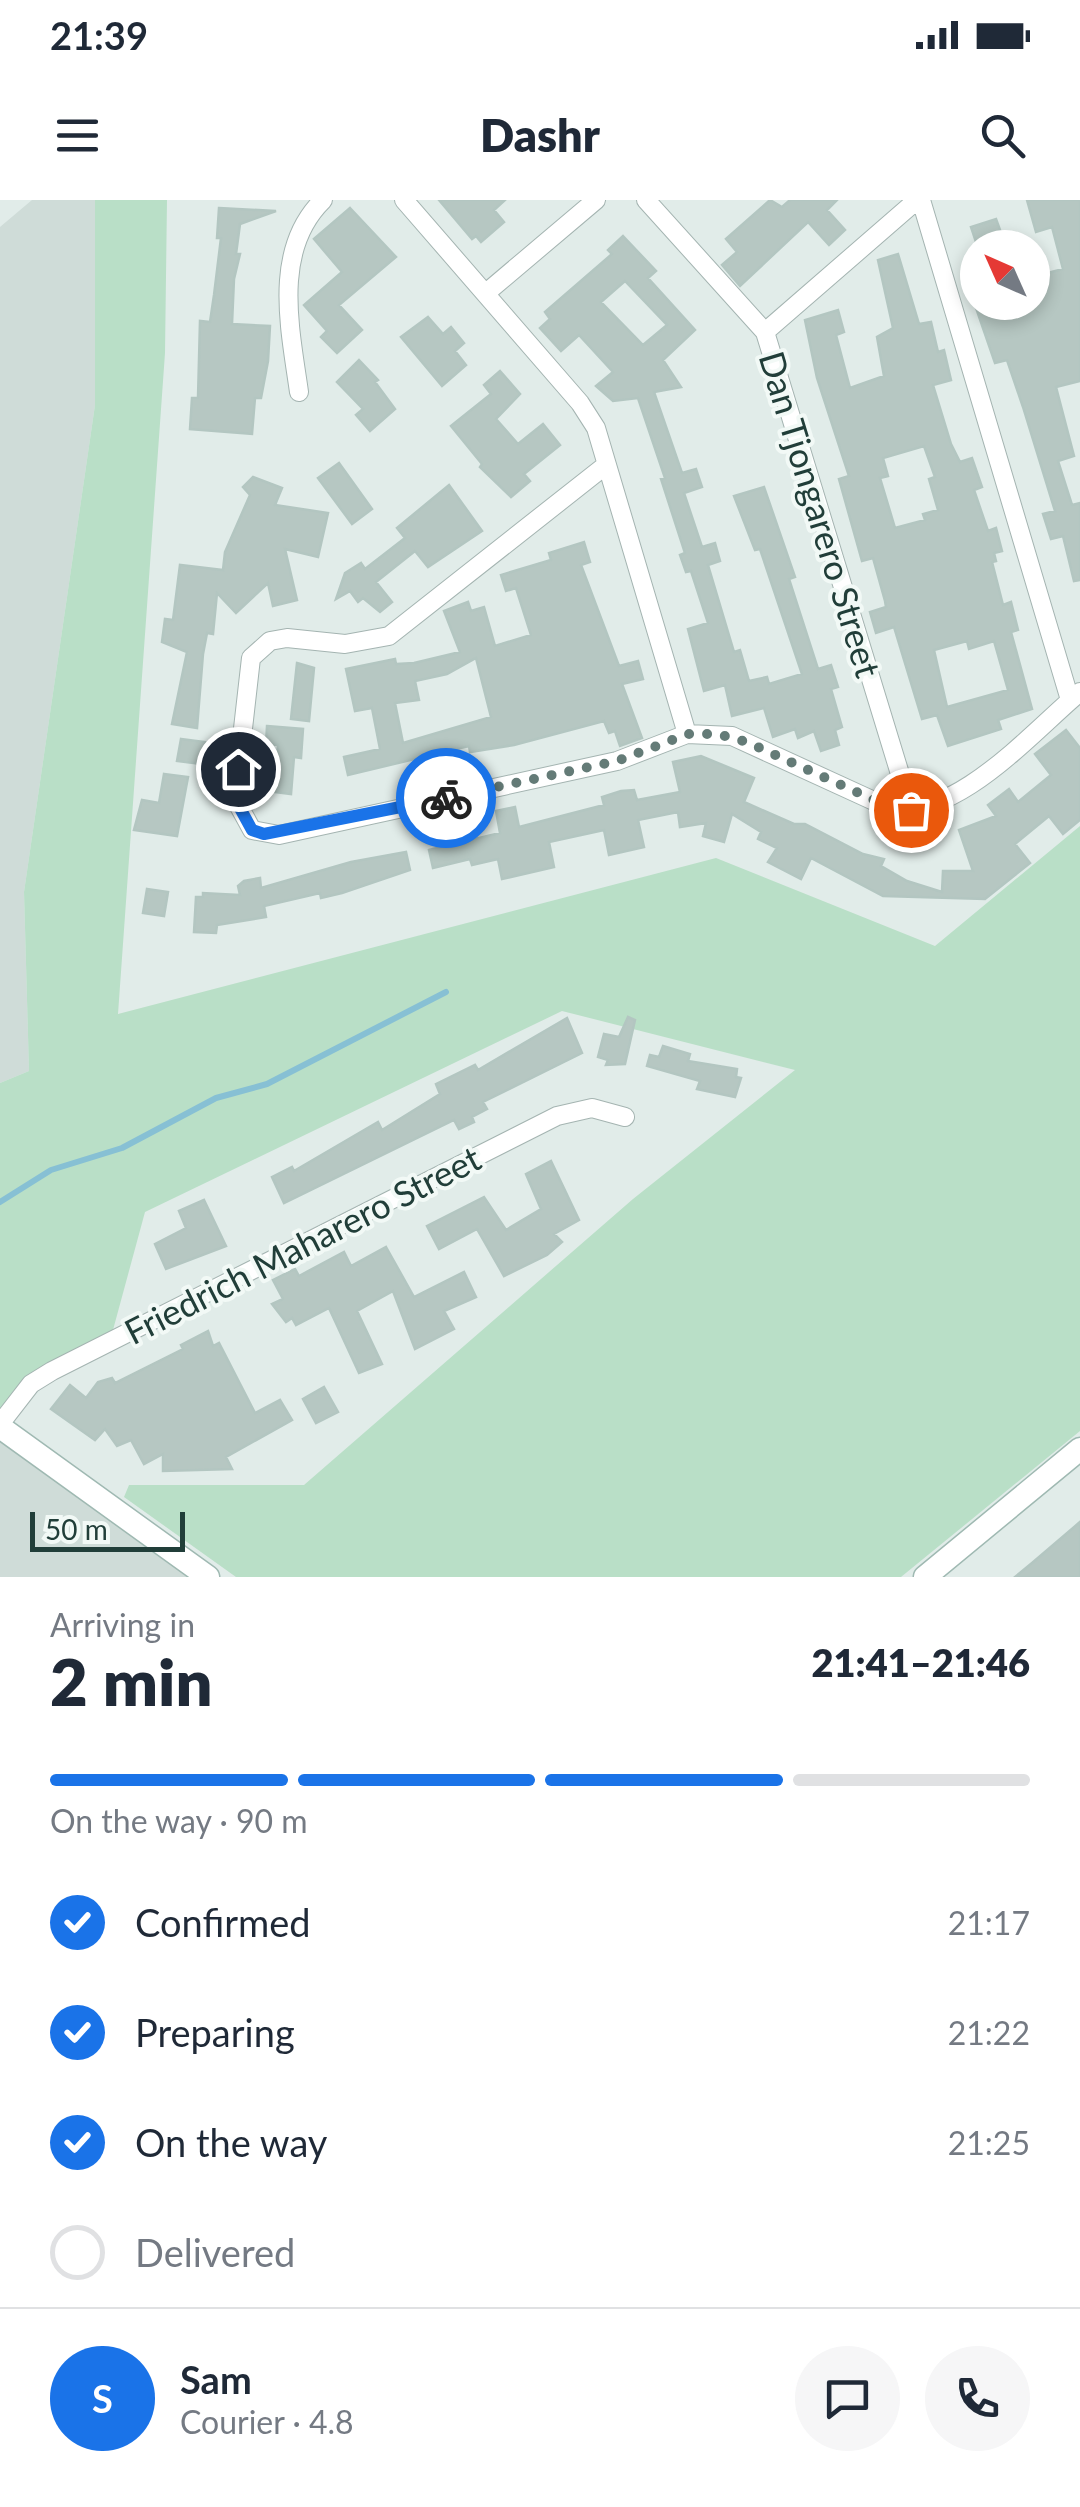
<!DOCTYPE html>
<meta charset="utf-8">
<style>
:root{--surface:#fff;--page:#f6f6f7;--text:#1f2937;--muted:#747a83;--line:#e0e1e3;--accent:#1a73e8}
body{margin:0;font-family:Lato,sans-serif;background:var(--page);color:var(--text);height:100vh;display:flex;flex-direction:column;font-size:38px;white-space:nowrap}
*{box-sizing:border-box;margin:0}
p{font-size:32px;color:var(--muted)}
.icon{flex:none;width:55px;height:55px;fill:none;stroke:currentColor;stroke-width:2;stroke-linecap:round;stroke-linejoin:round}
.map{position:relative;height:1377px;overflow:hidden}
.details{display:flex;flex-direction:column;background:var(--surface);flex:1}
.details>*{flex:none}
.needle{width:65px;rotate:315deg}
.controls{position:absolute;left:960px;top:30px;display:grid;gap:20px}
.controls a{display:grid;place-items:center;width:90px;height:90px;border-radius:50%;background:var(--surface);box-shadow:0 5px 15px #0003;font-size:50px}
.scale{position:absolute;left:30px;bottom:25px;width:155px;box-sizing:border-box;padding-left:10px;border:5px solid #213e39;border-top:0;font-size:28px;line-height:35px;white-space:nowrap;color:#213e39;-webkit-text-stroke:8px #f2f9f6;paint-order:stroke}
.pin{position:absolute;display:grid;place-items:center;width:85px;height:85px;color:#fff;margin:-42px;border:5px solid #fff;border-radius:50%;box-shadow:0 2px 10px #0007}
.courier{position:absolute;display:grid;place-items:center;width:100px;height:100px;margin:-50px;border:8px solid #1a73e8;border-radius:50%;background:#fff;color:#222;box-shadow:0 2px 12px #0007}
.summary em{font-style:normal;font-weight:800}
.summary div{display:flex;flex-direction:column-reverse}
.summary{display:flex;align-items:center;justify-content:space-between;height:170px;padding:0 50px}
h1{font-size:65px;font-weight:800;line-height:75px}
.bar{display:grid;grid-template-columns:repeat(4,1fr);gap:15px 10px;align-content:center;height:120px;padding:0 50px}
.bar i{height:12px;border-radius:8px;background:var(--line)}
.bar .current{background:var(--accent)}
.bar p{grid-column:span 4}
.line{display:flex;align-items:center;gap:25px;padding:0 50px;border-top:2px solid var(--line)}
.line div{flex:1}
.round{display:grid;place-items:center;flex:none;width:105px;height:105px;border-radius:52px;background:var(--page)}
ol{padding:0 50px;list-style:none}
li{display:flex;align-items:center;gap:30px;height:110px}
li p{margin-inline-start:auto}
li .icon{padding:10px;border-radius:50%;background:var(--accent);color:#fff;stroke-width:4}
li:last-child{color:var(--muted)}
li i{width:55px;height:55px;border:5px solid var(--line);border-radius:50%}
.status{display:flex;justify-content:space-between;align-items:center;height:70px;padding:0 50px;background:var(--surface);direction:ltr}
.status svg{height:28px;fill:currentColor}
header{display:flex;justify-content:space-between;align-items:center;height:130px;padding:0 50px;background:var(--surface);font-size:45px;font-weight:800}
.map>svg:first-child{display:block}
.built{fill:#cfdcd8}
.green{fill:#b9dfc7}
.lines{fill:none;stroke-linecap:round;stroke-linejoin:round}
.stream{stroke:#87c0d4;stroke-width:6}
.building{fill:#b6c7c2;stroke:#b3c6c1;stroke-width:2.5;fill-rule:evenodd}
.street-casing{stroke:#a4b4b1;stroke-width:20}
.secondary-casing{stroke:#9fb9b2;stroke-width:25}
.street{stroke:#fff;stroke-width:18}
.secondary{stroke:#fff;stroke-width:22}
.done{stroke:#647b77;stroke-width:10;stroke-dasharray:0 18}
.route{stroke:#1a73e8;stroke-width:12}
.labels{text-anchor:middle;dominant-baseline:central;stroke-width:8;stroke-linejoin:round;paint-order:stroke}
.street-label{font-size:35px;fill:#213e39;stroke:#f2f9f6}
</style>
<div class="status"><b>21:39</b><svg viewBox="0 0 49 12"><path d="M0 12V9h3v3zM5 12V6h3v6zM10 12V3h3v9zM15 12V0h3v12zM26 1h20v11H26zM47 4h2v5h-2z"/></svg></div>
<header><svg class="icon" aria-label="menu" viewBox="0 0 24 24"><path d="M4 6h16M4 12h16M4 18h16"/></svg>Dashr<svg class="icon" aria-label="search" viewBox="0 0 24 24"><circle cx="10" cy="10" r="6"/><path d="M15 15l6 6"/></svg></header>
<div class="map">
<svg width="1080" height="1377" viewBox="0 0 1080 1377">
<rect width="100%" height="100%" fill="#e1ece9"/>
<path class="built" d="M 32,0 L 95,0 L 95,205 L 24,692 L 29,871 L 0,883 L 0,27 Z
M 0,1227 L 208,1377 L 0,1377 Z"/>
<path class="green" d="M 95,0 L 167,0 L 165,153 L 118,814 L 716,658 L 935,746 L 1080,626 L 1080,1231 L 901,1377 L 236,1377 L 124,1297 L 129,1285 L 304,1285 L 633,999 L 795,870 L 562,811 L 145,1012 L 110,1141 L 52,1171 L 0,1224 L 0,883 L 29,871 L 24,692 L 95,205 Z"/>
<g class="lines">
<path class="stream" d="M 0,1002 L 51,970 L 122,948 L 216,898 L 267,884 L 446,792"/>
</g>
<path class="building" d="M 439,0 L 505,0 L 494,10 L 504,22 L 481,42 L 476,36 L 472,39 Z
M 770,0 L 782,7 L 790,0 L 837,0 L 827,10 L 845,30 L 829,45 L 808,22 L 740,86 L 722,65 L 737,52 L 726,39 Z
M 1027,0 L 1080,0 L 1080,181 L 1056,187 L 1074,256 L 1058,261 L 1072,305 L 1080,303 L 1080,380 L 1074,381 L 1063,336 L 1051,339 L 1043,314 L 1055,311 L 1023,207 L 1007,160 L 995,163 L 974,102 L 1032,102 L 1032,77 L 1063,69 L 1052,27 L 1036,32 Z
M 219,8 L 276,11 L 240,24 L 236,54 L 240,54 L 234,79 L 232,124 L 270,126 L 268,161 L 261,198 L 255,198 L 252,234 L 190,229 L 192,198 L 198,198 L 200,121 L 210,122 L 214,95 L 221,38 L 217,38 Z
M 350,8 L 396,57 L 339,105 L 362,130 L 337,153 L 321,137 L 327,131 L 304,105 L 342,72 L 314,39 Z
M 996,19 L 1004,41 L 978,48 L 971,27 Z
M 623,36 L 656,71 L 648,78 L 695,130 L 663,160 L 681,187 L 654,192 L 682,273 L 696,269 L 702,287 L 684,293 L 702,347 L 715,343 L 720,361 L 708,365 L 734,452 L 740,450 L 749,481 L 767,477 L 769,484 L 802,474 L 760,349 L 755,350 L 734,296 L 764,287 L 795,377 L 789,379 L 818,469 L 831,465 L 838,487 L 831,489 L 842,527 L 835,530 L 839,545 L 821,551 L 814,531 L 798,538 L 795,529 L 773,537 L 764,508 L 732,516 L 725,485 L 704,491 L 688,429 L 708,423 L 691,371 L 686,372 L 680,355 L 685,353 L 661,279 L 665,278 L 638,198 L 613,201 L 596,186 L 613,172 L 579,135 L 561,151 L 540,128 L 550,119 L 545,112 L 612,54 L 608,50 ZM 625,81 L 667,125 L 643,145 L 601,102 Z
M 898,54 L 919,124 L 931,122 L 938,152 L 944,150 L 951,180 L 933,185 L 951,244 L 960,262 L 972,258 L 982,287 L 974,290 L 988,331 L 996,328 L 1002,351 L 994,353 L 996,361 L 992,362 L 1003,405 L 1011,402 L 1018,430 L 1011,432 L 1032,509 L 998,520 L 1001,529 L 948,546 L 937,515 L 922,519 L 894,427 L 876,433 L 870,412 L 886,407 L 885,401 L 873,358 L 862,361 L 839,279 L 849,276 L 817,178 L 805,120 L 838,110 L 844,132 L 836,135 L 850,188 L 884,176 L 877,137 L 893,128 L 878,60 ZM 924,246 L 935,277 L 929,279 L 938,310 L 923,314 L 925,320 L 895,328 L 880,278 L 888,276 L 883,258 ZM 967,441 L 969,449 L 994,441 L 1008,490 L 947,507 L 934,450 Z
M 428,117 L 443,134 L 451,127 L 464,143 L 455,151 L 466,165 L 442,186 L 401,137 Z
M 359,160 L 378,180 L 375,182 L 395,209 L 370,231 L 356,215 L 363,209 L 337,182 Z
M 500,171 L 520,194 L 496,219 L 518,244 L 543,224 L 560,245 L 524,274 L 530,281 L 511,297 L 480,267 L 482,264 L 451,226 L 491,194 L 484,185 Z
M 339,263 L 372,309 L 352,324 L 318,278 Z
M 253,277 L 282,288 L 275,305 L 328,313 L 318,357 L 285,349 L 297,400 L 273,406 L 268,383 L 236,413 L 217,393 L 213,434 L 207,433 L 203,454 L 197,528 L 172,524 L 187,452 L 162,442 L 165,419 L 173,420 L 180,365 L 223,370 L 225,352 L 250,295 L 243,287 Z
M 449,285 L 482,331 L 428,367 L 415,351 L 376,382 L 392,402 L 380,412 L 363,398 L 358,402 L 350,391 L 336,399 L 345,373 L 361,363 L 365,369 L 405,338 L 397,328 Z
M 584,342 L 590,362 L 581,365 L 619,466 L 638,461 L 643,479 L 622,484 L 642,538 L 620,546 L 615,531 L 609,533 L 604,521 L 514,545 L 470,552 L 469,546 L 348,575 L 344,557 L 380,549 L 372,508 L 355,511 L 346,469 L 395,459 L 396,464 L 414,463 L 460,452 L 444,411 L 468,402 L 471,411 L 484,407 L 495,446 L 531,435 L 516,388 L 506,391 L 501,375 L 551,360 L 549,353 ZM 476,458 L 491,517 L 403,543 L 395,503 L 419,500 L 415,481 L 447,474 Z
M 297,463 L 314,468 L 309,521 L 291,519 Z
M 267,526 L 303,529 L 301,558 L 294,557 L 291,594 L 274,592 L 278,545 L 266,544 Z
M 1066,530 L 1080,548 L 1080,620 L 1063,634 L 1049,616 L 1015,644 L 1030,663 L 985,699 L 883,696 L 811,658 L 801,679 L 768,662 L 777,648 L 758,639 L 761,632 L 732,614 L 724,642 L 703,636 L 706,623 L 680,627 L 678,612 L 638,620 L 644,647 L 609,655 L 604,630 L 549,642 L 554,667 L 502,679 L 498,659 L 472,665 L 470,659 L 433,668 L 429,650 L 500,633 L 496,611 L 515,607 L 519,627 L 604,605 L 602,597 L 621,591 L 634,590 L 637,600 L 680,592 L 673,562 L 701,556 L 754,578 L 744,602 L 794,624 L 805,624 L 863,654 L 884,659 L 881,666 L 907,681 L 942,692 L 943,671 L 973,671 L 959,630 L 996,616 L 988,605 L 1009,589 L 1018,602 L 1051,575 L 1035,554 Z
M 181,539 L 205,542 L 202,564 L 177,561 Z
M 164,574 L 188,577 L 177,636 L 134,630 L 142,600 L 159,603 Z
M 406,652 L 410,670 L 342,693 L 321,698 L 320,693 L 264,706 L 266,717 L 217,725 L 216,733 L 194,732 L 196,697 L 203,697 L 203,693 L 240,695 L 238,686 L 244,681 L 260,678 L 261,688 L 351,662 Z
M 147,689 L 168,692 L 164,716 L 143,713 Z
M 628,817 L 635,820 L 625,864 L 606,865 L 608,860 L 598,857 L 604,834 L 619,837 Z
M 567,818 L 582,853 L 483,902 L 487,909 L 472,917 L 474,922 L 459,929 L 454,920 L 284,1003 L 272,977 L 292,967 L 294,971 L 378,922 L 382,930 L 440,894 L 436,884 L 475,865 L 478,870 Z
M 663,846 L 690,854 L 688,861 L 737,869 L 736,877 L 741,878 L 735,897 L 697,889 L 700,881 L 647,866 L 650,855 L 659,857 Z
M 551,961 L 579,1020 L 554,1034 L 562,1042 L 547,1055 L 504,1076 L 477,1029 L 439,1049 L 427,1026 L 484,997 L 506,1030 L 541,1009 L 526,974 Z
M 204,1000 L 226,1046 L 166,1069 L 155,1044 L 186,1028 L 179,1011 Z
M 386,1047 L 414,1097 L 464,1072 L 476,1097 L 444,1111 L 454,1129 L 415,1149 L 393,1091 L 357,1111 L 382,1164 L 359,1173 L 329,1108 L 296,1125 L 292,1118 L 286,1122 L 272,1104 L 283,1099 L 273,1080 L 295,1069 L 299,1076 L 344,1052 L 351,1066 Z
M 208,1131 L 213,1146 L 219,1143 L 255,1213 L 280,1200 L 292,1220 L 226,1257 L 232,1269 L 163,1271 L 163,1254 L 144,1264 L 131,1240 L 117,1246 L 105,1229 L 95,1240 L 51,1209 L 70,1185 L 86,1198 L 98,1182 L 112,1178 L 115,1183 L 183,1149 L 181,1145 Z
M 324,1187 L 338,1212 L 316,1223 L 303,1199 Z
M 1080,1322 L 1080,1377 L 1015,1377 L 1032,1363 Z"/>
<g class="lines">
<g class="street-casing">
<path id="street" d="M 404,0 L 580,203 L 596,228 L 687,534 L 732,536 L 887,607 C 953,624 1033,531 1080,492
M 646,0 L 765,132 L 911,610
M 921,0 L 1070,500
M 486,93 L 596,0
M 765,132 L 917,0
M 299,192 C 290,128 272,50 323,0
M 606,265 L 389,436 L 345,444 L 287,438 L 270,441 L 251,458 L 235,599 L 252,630 L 279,635 L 617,561 L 687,534
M 0,1224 L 31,1184 L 52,1171 L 557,916 L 592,908 L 625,917"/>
</g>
<g class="secondary-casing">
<path id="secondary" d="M 0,1227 L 208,1377
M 925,1377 L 1080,1249"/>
</g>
<use href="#street" class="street"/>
<use href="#secondary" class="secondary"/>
</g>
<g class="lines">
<path class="done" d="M 446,598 L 617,561 L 688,534 L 717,534 L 747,542 L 887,606 L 911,610"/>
<path class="route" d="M 238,569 L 235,599 L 252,630 L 264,634 L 446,598"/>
</g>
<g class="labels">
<g class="street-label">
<text transform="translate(821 314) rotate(73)">Dan Tjongarero Street</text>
<text transform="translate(302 1044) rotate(-27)">Friedrich Maharero Street</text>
</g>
</g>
</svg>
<div class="controls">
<a><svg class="needle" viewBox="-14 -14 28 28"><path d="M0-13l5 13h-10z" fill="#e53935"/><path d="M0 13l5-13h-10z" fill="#747a83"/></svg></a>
</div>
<div class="scale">50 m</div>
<div class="pin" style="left:911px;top:610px;background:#ea580c"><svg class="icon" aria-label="bag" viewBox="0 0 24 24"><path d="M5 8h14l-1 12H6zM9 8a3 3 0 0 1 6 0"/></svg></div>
<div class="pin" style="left:238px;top:569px;background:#1f2937"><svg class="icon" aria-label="home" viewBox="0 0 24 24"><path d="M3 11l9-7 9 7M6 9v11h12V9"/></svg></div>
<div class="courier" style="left:446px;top:598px"><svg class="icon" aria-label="bike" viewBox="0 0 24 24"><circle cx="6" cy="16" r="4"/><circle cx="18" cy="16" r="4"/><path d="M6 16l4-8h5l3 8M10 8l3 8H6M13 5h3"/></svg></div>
</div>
<section class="details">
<div class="summary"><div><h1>2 min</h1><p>Arriving in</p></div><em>21:41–21:46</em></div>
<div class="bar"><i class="current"></i><i class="current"></i><i class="current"></i><i></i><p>On the way · 90 m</p></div>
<ol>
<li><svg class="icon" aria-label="check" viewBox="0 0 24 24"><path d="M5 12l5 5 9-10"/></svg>Confirmed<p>21:17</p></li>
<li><svg class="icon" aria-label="check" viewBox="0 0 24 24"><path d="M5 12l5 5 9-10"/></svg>Preparing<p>21:22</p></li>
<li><svg class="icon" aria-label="check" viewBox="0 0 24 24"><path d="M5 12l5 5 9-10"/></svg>On the way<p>21:25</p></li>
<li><i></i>Delivered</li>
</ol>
<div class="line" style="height:180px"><b class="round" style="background:var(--accent);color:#fff">S</b><div><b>Sam</b><p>Courier · 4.8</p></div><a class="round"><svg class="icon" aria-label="chat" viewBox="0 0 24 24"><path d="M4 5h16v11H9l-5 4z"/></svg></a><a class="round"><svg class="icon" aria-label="phone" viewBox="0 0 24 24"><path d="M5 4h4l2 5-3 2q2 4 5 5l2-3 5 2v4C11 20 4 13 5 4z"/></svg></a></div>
</section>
